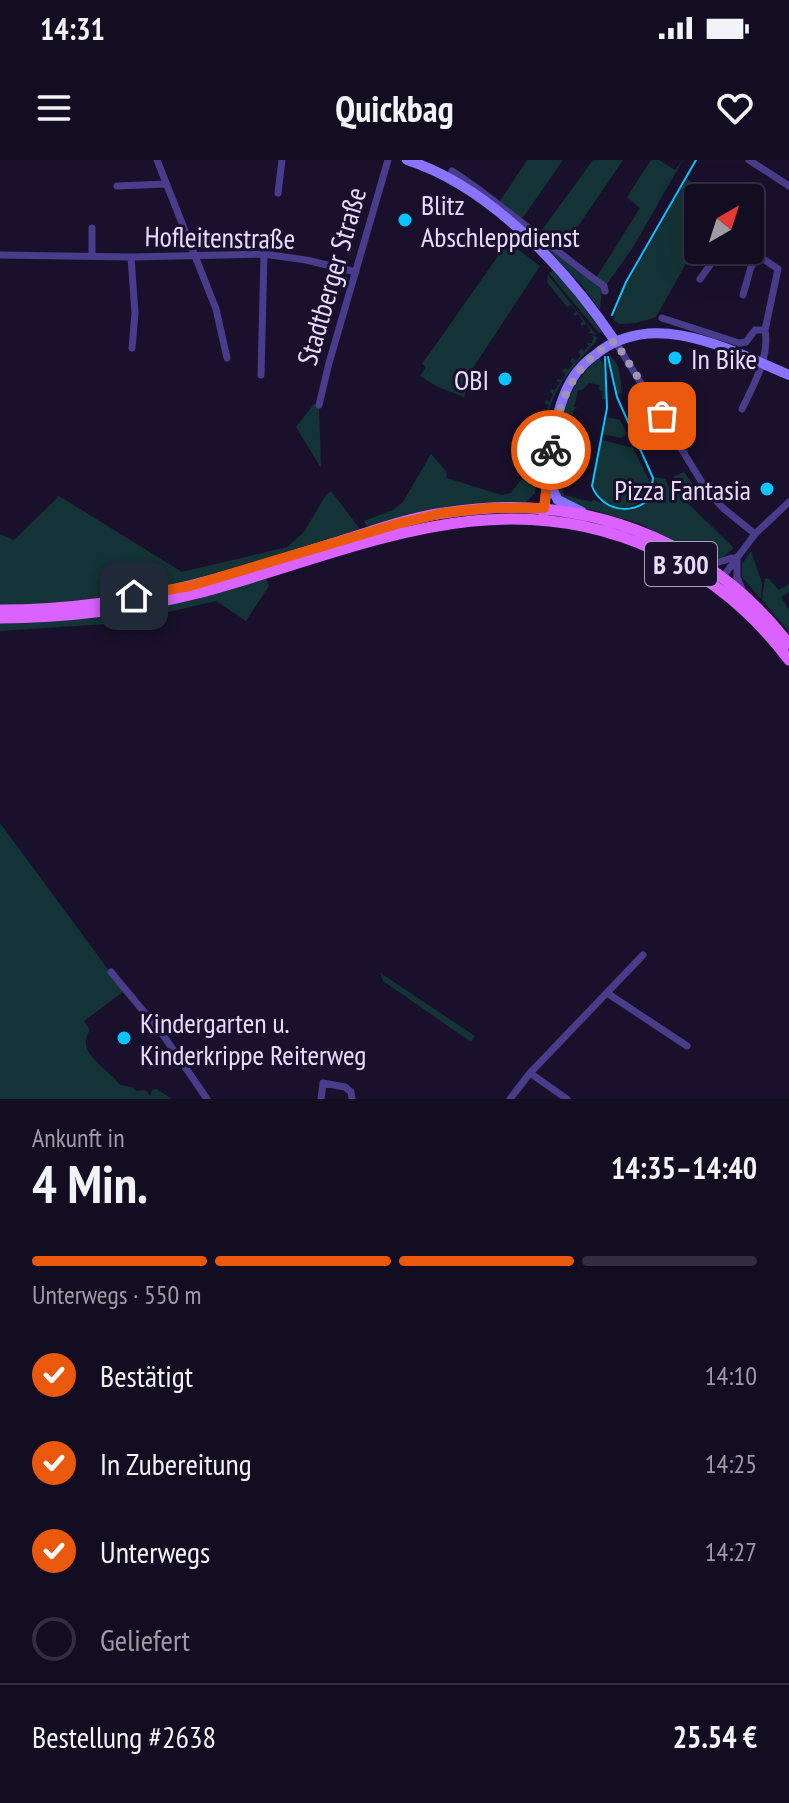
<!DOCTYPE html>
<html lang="de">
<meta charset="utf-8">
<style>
:root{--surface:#130d21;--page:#201b2e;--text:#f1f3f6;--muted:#9d9ca5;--line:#322d3f;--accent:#ea580c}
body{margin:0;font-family:"PT Sans Narrow",sans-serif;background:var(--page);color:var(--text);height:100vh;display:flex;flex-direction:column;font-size:30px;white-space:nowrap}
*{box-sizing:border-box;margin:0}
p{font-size:26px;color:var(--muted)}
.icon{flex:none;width:44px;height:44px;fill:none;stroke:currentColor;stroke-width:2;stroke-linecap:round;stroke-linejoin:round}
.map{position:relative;height:939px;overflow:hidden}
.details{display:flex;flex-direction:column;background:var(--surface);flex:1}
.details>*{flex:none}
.needle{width:52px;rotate:39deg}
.buttons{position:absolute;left:684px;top:24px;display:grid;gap:16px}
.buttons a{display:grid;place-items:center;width:80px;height:80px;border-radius:8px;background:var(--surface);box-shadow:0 8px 32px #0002,0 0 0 2px var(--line);font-size:40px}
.pin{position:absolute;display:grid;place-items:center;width:68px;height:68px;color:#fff;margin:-34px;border-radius:16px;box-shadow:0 4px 12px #0006}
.courier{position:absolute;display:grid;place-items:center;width:80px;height:80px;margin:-40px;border:6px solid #ea580c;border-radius:50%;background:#fff;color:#222;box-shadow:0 2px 10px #0007}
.headline em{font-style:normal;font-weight:600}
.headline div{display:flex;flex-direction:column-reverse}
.headline{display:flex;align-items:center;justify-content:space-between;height:136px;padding:0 32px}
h1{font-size:52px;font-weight:600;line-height:60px}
.bar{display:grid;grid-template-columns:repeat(4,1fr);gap:12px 8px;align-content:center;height:96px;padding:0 32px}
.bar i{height:10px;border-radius:6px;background:var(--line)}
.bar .selected{background:var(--accent)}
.bar p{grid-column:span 4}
.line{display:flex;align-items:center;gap:20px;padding:0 32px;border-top:2px solid var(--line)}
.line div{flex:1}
ol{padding:0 32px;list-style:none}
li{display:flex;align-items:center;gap:24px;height:88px}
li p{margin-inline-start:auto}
li .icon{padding:8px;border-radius:50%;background:var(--accent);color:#fff;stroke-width:4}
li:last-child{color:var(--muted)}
li i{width:44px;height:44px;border:4px solid var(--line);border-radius:50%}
.status{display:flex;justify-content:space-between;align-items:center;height:56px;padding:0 40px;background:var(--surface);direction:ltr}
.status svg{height:22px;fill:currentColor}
header{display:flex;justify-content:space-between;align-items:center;height:104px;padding:0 32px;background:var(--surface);font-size:36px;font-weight:600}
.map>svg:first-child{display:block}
.green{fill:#143336}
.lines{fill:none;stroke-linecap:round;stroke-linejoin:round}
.street{stroke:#493c8b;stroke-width:7}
.secondary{stroke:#8973ff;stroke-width:10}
.primary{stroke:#da63ff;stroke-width:11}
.tram{stroke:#08c5ff;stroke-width:2}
.done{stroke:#9e95b5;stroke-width:8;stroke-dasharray:0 14.4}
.route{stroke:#ea580c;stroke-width:10}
.poi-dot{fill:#08c5ff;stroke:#19112c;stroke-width:3}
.labels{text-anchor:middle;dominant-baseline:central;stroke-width:6;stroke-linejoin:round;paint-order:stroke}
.shield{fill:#19112c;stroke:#a89fc0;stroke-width:2}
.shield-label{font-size:26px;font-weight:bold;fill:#e5dcff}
.poi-label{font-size:28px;fill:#e5dcff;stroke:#19112c;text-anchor:start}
.street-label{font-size:28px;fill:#e5dcff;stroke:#19112c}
</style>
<div class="status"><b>14:31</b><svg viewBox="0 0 49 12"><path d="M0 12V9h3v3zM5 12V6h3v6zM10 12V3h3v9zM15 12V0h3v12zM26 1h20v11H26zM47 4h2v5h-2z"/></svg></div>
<header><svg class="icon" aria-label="menu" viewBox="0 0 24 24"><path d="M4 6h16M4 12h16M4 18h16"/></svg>Quickbag<svg class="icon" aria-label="heart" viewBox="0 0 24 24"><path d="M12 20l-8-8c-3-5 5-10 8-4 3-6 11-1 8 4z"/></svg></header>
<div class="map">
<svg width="789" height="939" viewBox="0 0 789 939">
<rect width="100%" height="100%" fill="#19112c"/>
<path class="green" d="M 527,0 L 563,0 L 522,59 L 500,41 Z
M 593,0 L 623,0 L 560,93 L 539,74 Z
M 651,0 L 659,0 L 675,10 L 683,0 L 632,89 L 606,125 L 596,118 L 640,48 L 627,37 Z
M 457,19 L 533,74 L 574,109 L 602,128 L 600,150 L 581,124 L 556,99 Z
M 687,19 L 718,38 L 698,38 L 698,82 L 656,157 L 637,163 L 619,164 L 613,160 L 624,129 Z
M 508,82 L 540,106 L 473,208 L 464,237 L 438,227 L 420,216 L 426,207 L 422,204 Z
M 552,111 L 558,112 L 602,172 L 599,173 L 549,113 Z
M 548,115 L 596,175 L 588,173 L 591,170 L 586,164 L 582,166 L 580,163 L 583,161 L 578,154 L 575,156 L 573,154 L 576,151 L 571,145 L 567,147 L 547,122 Z
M 590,175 L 597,177 L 596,182 C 574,205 554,226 547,258 L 543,256 L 542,252 L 546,253 L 549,245 L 545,244 L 546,240 L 550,242 L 553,234 L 550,232 L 551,229 L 555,230 L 560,223 L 556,221 L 558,219 L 562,220 L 566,214 L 562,211 L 565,208 L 568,210 L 573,204 L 570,201 L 572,198 L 576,201 L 581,195 L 578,192 L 581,189 L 584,191 L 589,186 L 587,183 L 592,183 L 593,177 Z
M 610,196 C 621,205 620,218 622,233 L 618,235 Z
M 599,199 L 604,205 L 606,239 L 602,239 L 603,232 L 599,229 L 600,225 L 589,223 L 582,230 L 578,230 L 574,247 L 578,248 L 574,249 L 571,262 L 574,265 L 564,262 L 561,259 C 569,236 579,213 599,199 Z
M 314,244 L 319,246 L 321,308 L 296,267 Z
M 607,257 L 620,260 L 627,274 L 621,278 L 603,274 Z
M 542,268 L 545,270 L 535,333 L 525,343 L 367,367 L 364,361 L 393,350 L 403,342 L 431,294 L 446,311 L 447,318 L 501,335 L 511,333 L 532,305 L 536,305 L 539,294 L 535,292 L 536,289 L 540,289 L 541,281 L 537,280 L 538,277 L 542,277 L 543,272 L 539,271 Z
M 565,272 L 572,272 L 568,274 L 565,289 L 568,290 L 564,292 L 557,322 L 561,323 L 564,335 L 592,342 L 593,339 C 614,349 644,361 654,330 L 659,328 L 654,317 L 665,319 L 672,333 L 677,325 L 673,317 L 684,312 L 693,325 L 679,335 L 734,388 L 722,398 L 708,401 L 641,364 L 565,342 C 552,320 550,315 559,290 C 561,282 559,278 565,272 Z
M 602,280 L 633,288 L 652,326 C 646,352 603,355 595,329 C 590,315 599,293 602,280 Z
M 331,331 L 360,369 C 302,389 243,412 183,424 C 122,436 62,443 0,447 L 0,374 L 14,380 L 59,336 L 182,412 L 287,387 L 304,372 L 326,335 Z
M 751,391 L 762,423 L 761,439 L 742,417 L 742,404 Z
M 266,418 L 269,426 L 246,461 L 216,441 L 120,463 L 0,471 L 0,463 Z
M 765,418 L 769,419 L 779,430 L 789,424 L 789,432 L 781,437 L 789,450 L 789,472 L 762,440 Z
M 0,663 L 124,831 L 84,861 L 90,870 C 74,893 108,908 120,925 L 132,927 L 136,931 L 146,930 L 150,936 L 152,930 L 157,929 L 172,939 L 0,939 Z
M 380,813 L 382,814 L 475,876 L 471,882 L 383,821 Z"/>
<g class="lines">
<path class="street" d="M 157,0 L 216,149 L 227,198
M 749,0 L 789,26
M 448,19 L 452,11 C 506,46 552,90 604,126 L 605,131
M 117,26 L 166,24
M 278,33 L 282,0
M 0,95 L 131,97 L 264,94 L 306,100 L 356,112
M 92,96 L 92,68
M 131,97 L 135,153 L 132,188
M 700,119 L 721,90
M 743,135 L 751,107 L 758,96
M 662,158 L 739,183 L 746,182 L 755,170 L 765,170
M 615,181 L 706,329 L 723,348 L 755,374
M 261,215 L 264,94
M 319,245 L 329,203 L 388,0
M 742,249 C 753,226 770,197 765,170 L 778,109 L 750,90
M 737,397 L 737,417 L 743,432
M 706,406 L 732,398
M 722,418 L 755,374 L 789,342
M 111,812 L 163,875 L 207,939
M 607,833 L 687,886
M 530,913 L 567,939
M 321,939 L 323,923 L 345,927 L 351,932 L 352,939
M 510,939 L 530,913 L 643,795"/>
<path class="secondary" d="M 407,0 C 491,27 567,110 615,181
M 548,322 L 558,340 L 582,352
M 543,359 C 549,317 549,272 565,233 C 571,218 582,204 595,195 C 653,147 730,190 789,215"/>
<path class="primary" d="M 0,450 C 64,450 131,441 193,425 C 242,413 290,397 338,382 C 373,371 408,358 444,353 C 578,331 705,376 789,484
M 0,458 C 65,458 134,449 198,433 C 353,392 495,316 655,390 C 709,416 753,452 789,500"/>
<path class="tram" d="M 612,155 L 626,122 L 696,0
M 605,197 L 607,248 L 592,326 C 601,350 632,357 650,338 L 653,318 L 617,237 L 608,197"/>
</g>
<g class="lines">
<path class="done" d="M 551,290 C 557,245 573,203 615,181 L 662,256"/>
<path class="route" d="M 134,436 L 190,426 L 397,364 L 443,353 L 489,348 L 544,348 L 551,290"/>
</g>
<g class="poi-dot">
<circle cx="405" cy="60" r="8"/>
<circle cx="675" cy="198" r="8"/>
<circle cx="505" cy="219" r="8"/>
<circle cx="767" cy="329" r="8"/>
<circle cx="124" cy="878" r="8"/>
</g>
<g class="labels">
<rect class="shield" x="645" y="382" width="72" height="44" rx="6"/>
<g class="shield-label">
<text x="681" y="404">B 300</text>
</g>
<g class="poi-label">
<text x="421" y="44">Blitz<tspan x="421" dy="32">Abschleppdienst</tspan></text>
<text x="691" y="198">In Bike</text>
<text x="489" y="219" text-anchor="end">OBI</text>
<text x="751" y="329" text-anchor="end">Pizza Fantasia</text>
<text x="140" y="862">Kindergarten u.<tspan x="140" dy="32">Kinderkrippe Reiterweg</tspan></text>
</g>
<g class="street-label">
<text transform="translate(220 77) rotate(1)">Hofleitenstraße</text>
<text transform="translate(331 116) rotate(-74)">Stadtberger Straße</text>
</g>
</g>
</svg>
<div class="buttons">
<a><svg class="needle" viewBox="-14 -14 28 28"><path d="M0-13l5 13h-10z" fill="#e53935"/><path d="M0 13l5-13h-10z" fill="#9d9ca5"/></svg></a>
</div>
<div class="pin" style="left:662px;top:256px;background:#ea580c"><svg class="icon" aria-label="bag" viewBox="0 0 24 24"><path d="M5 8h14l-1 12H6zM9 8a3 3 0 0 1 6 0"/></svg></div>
<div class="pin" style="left:134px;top:436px;background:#1f2937"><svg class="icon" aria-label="home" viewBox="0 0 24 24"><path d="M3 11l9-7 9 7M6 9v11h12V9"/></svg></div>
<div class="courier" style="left:551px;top:290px"><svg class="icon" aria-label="bike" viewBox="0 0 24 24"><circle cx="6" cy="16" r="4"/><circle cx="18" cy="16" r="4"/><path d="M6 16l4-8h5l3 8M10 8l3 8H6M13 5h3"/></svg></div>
</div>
<section class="details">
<div class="headline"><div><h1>4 Min.</h1><p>Ankunft in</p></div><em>14:35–14:40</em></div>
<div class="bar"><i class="selected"></i><i class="selected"></i><i class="selected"></i><i></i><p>Unterwegs · 550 m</p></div>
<ol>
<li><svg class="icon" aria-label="check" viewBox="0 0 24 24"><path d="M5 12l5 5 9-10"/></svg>Bestätigt<p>14:10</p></li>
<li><svg class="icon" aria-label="check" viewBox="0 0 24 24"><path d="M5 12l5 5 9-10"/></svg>In Zubereitung<p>14:25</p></li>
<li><svg class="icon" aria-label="check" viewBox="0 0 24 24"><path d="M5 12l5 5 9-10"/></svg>Unterwegs<p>14:27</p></li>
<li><i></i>Geliefert</li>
</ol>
<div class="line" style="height:104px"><div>Bestellung #2638</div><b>25.54 €</b></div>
</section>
